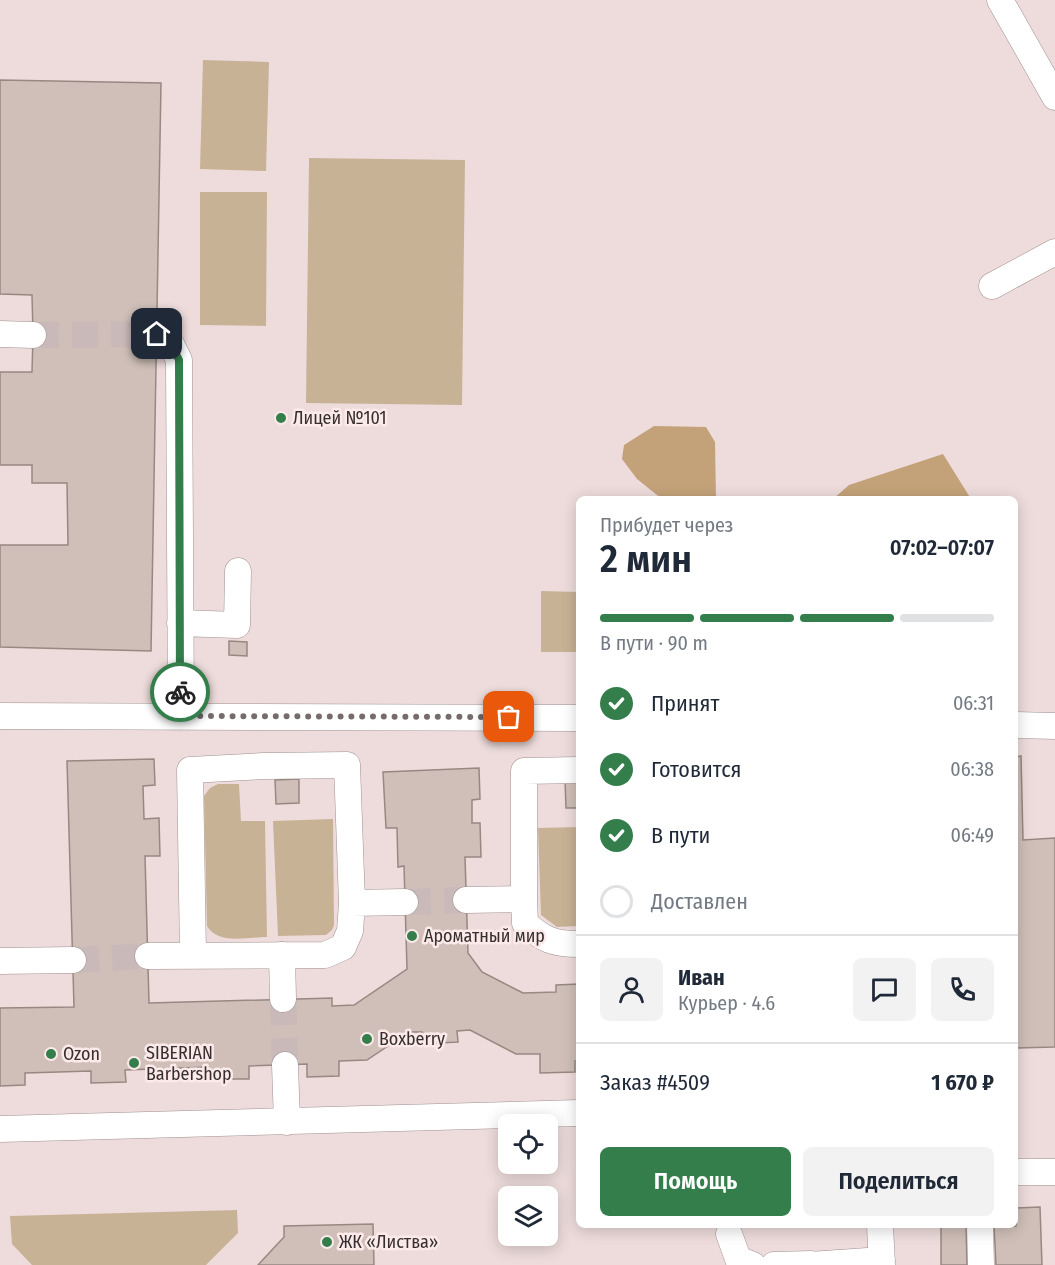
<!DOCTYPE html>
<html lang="ru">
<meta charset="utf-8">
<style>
:root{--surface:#fff;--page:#f2f2f3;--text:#1f2937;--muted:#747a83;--line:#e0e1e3;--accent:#347e4c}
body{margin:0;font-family:"Fira Sans Condensed",sans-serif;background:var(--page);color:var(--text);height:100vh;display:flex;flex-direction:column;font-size:22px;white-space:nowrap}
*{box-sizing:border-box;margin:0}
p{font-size:20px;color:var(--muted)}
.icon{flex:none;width:33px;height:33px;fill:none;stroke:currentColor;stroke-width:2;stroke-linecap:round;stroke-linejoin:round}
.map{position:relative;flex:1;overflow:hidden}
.side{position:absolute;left:576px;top:496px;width:442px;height:732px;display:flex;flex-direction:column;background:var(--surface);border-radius:9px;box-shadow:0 3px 15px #0003}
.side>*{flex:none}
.controls{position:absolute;left:498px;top:1114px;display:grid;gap:12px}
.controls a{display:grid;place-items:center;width:60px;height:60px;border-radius:9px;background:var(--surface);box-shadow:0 3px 15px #0003;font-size:30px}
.pin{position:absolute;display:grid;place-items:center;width:51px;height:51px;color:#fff;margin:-26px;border-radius:12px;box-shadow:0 3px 9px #0006}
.courier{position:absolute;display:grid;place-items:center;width:60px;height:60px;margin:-30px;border:4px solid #347e4c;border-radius:50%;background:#fff;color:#222;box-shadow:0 2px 8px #0007}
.overview em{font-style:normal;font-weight:600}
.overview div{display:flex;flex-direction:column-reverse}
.overview{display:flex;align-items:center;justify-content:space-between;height:102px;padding:0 24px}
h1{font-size:39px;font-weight:600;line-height:45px}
.bar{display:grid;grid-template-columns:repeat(4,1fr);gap:9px 6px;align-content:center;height:72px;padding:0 24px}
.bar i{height:8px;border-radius:4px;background:var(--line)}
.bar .selected{background:var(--accent)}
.bar p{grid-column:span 4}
.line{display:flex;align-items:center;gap:15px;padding:0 24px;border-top:2px solid var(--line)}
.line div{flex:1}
.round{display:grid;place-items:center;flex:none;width:63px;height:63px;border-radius:9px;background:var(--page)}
ol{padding:0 24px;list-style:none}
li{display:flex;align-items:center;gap:18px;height:66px}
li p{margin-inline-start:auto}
li .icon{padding:6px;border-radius:50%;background:var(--accent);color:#fff;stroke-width:4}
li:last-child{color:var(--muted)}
li i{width:33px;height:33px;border:3px solid var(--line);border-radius:50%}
.action{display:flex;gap:12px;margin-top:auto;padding:12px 24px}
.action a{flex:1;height:69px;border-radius:9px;background:var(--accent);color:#fff;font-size:24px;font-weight:600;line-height:69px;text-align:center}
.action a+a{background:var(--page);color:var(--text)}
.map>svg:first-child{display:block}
.green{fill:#c8b296}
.forest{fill:#c4a279}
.building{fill:#cfbfb8;stroke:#978882;stroke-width:1.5}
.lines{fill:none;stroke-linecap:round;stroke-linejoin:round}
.minor-tunnel{stroke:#c9b9b9;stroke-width:26;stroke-dasharray:26 13;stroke-linecap:butt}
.minor-casing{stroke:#a19090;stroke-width:27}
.minor{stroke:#fff;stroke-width:26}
.done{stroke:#766c6c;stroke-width:6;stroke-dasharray:0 10.8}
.route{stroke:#347e4c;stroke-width:8}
.poi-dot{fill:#347e4c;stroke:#fce9e9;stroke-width:2}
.labels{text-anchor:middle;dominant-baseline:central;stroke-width:5;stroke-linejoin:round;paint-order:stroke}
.poi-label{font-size:18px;fill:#362f2f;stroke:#fce9e9;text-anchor:start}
</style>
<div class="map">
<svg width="1055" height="1265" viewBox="0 0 1055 1265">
<rect width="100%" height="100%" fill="#eedcdc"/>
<path class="green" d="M 203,60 L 269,62 L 266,171 L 200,169 Z
M 309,158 L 465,160 L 462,405 L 306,403 Z
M 200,192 L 267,192 L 266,326 L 200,325 Z
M 541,591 L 579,592 L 579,652 L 541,652 Z
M 218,784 L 239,784 L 241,821 L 265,821 L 267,937 C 248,937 218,945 207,926 L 204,796 L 210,788 Z
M 333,819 L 334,925 L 332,930 L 326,935 L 278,936 L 273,821 Z
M 579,827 L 579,926 L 557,927 L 541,915 L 538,828 Z
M 237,1210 L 238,1233 L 206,1265 L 32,1265 L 12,1244 L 10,1216 Z"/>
<path class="forest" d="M 654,426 L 706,427 L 715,442 L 716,499 L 662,499 L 637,479 L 622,459 L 624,445 Z
M 943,454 L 971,499 L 833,499 L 849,485 Z"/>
<path class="building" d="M 0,80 L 161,83 L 151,651 L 0,647 L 0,545 L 68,545 L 67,483 L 32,483 L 32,465 L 0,465 L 0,372 L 32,372 L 33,335 L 32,295 L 0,294 Z
M 229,641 L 247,642 L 247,656 L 229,655 Z
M 1021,756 L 1023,840 L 1055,838 L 1055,1047 L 1016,1048 L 1016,757 Z
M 154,759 L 155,785 L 143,786 L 144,819 L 159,818 L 160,856 L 145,856 L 149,1003 L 332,998 L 332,1006 L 354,1005 L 407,969 L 404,866 L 398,867 L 397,828 L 386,828 L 383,772 L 479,768 L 480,799 L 472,800 L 472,823 L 480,823 L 481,857 L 465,857 L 468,953 L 482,972 L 523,993 L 556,992 L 556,985 L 579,984 L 579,1060 L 575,1061 L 575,1072 L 540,1073 L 540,1054 L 516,1054 L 470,1030 L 457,1031 L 458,1042 L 439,1043 L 422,1043 L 422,1032 L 409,1032 L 367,1060 L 339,1061 L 339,1076 L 307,1077 L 307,1064 L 249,1066 L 249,1079 L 228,1079 L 209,1080 L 208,1067 L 125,1070 L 126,1082 L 91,1083 L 91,1071 L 25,1073 L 25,1085 L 0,1086 L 0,1008 L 74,1007 L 67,761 Z
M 299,779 L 299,803 L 276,804 L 275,780 Z
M 565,779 L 579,779 L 579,808 L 566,808 Z
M 1040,1207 L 1042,1265 L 996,1265 L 994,1226 L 1016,1226 L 1016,1208 Z
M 373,1224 L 374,1265 L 258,1265 L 284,1237 L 284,1226 Z
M 941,1226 L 966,1226 L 967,1265 L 941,1265 Z"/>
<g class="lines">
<path class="minor-tunnel" d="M 33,335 L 157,334
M 405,902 L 466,900
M 73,960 L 148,956
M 283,999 L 285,1065"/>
<g class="minor-casing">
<path id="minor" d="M 1000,0 L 1055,97
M 992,286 L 1055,252
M 0,334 L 33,335
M 157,334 L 171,344 L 179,360 L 181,716
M 180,623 L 237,625 L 238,571
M 0,716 L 579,718
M 1016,725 L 1055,726
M 524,899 L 524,771 L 579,770
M 466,900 L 524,899 L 525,923 C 543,940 554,944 579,944
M 193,955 L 190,770 L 264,766 L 347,765 L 352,903
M 282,955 L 283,999
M 148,956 L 325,955 L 343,947 L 350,931 L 352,903 L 405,902
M 0,961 L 73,960
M 285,1065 L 287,1122
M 0,1129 L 579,1113
M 1016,1172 L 1055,1172
M 880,1226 L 882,1265
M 980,1226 L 981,1265
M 729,1234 L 738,1259 L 753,1265
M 774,1265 L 811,1264
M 810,1265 L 882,1260"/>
</g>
<use href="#minor" class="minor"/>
</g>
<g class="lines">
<path class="done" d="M 180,692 L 181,716 L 509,717"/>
<path class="route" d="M 157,334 L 171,344 L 179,360 L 180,692"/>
</g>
<g class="poi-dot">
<circle cx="281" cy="418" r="6"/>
<circle cx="412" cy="936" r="6"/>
<circle cx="367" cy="1039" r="6"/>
<circle cx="51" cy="1054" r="6"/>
<circle cx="134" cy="1063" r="6"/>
<circle cx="327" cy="1242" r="6"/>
</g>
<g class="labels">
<g class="poi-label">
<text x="293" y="418">Лицей №101</text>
<text x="424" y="936">Ароматный мир</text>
<text x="379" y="1039">Boxberry</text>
<text x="146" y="1053">SIBERIAN<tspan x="146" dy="21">Barbershop</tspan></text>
<text x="63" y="1054">Ozon</text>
<text x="339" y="1242">ЖК «Листва»</text>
</g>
</g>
</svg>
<div class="controls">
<a><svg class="icon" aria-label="locate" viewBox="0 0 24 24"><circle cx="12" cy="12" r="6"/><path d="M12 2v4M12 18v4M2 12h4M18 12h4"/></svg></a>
<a><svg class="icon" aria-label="layers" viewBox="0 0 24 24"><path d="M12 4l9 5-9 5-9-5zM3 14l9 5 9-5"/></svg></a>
</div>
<div class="pin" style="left:509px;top:717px;background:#ea580c"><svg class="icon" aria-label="bag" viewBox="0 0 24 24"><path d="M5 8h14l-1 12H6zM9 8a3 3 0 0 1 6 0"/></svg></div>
<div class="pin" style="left:157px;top:334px;background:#1f2937"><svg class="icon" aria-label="home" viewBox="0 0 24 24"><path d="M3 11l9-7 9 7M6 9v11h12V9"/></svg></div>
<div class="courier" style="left:180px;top:692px"><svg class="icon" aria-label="bike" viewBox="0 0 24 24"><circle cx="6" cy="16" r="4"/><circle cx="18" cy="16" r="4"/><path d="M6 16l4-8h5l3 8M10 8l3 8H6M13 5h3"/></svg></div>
<section class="side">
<div class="overview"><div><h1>2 мин</h1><p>Прибудет через</p></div><em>07:02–07:07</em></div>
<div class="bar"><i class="selected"></i><i class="selected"></i><i class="selected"></i><i></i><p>В пути · 90 m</p></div>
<ol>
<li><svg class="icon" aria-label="check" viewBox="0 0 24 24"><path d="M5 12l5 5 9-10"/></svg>Принят<p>06:31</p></li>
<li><svg class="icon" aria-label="check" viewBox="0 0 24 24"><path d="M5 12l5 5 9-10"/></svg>Готовится<p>06:38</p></li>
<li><svg class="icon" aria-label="check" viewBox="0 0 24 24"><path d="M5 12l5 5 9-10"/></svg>В пути<p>06:49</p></li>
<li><i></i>Доставлен</li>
</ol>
<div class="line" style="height:108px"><a class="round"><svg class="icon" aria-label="person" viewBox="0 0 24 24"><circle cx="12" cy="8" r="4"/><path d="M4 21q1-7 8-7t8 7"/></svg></a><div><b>Иван</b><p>Курьер · 4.6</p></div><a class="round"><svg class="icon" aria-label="chat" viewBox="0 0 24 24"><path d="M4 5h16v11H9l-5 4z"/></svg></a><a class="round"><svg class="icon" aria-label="phone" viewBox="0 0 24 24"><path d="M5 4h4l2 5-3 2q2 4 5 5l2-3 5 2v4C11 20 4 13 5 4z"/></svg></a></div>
<div class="line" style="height:78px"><div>Заказ #4509</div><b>1 670 ₽</b></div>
<div class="action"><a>Помощь</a><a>Поделиться</a></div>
</section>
</div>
